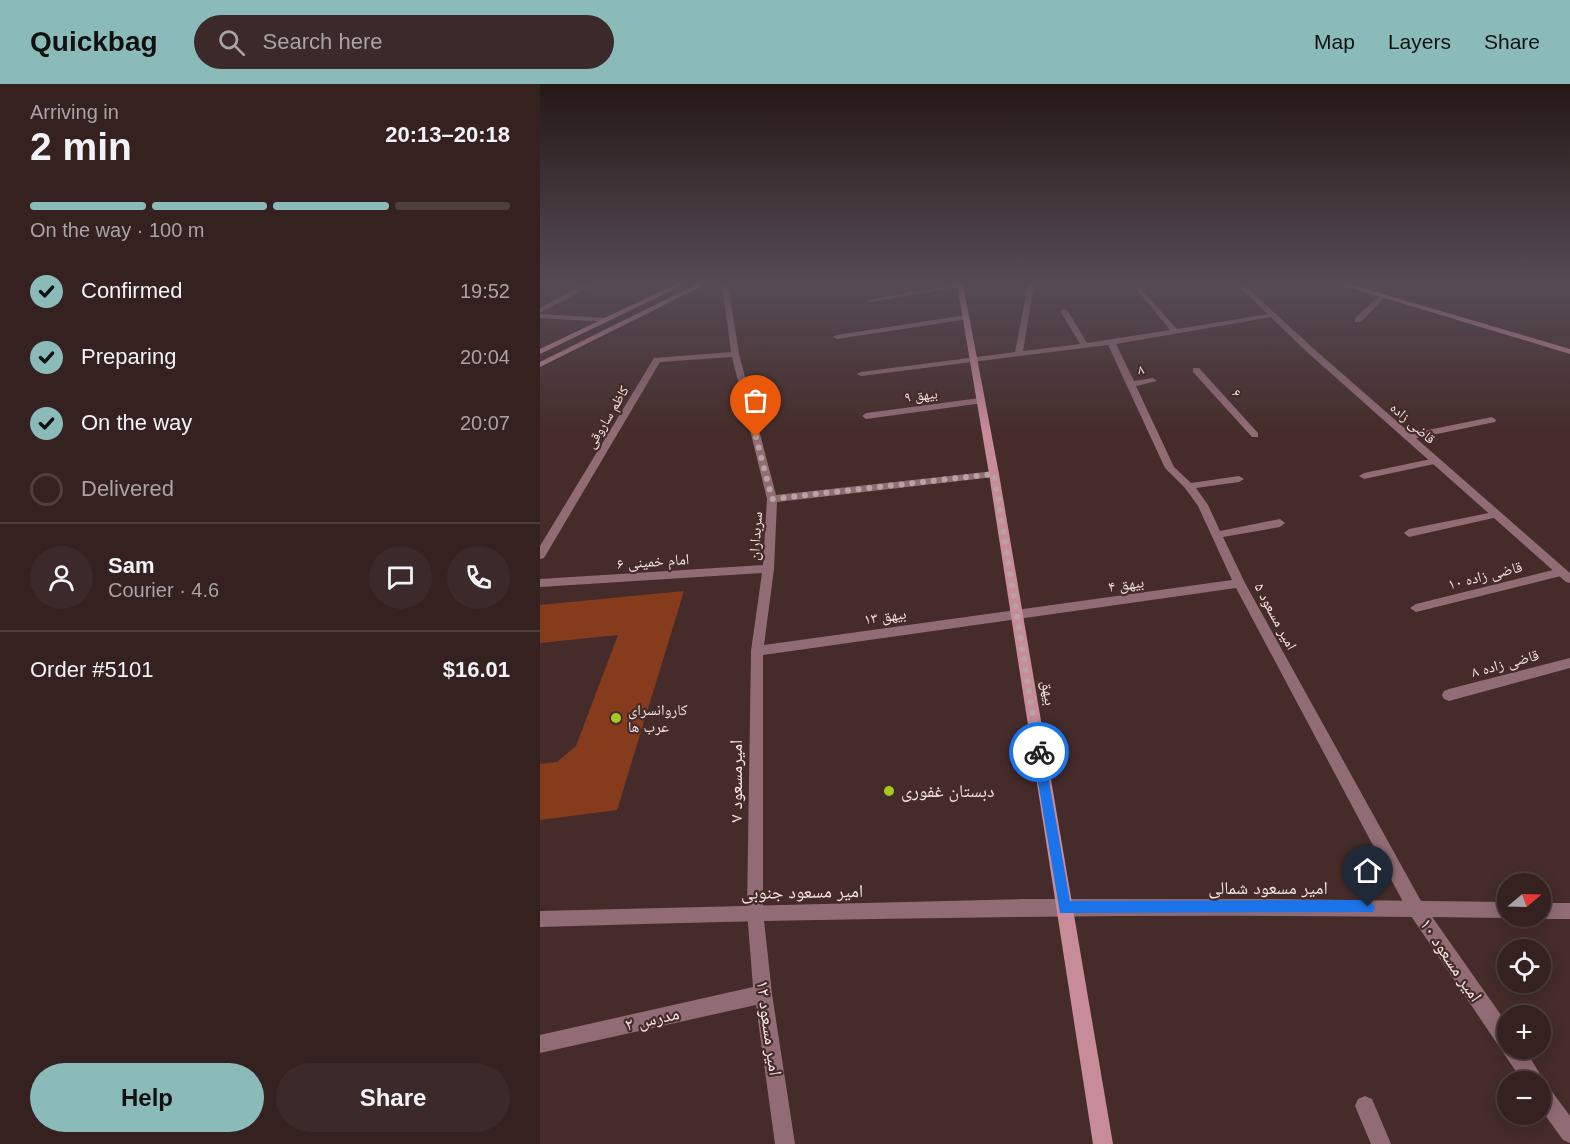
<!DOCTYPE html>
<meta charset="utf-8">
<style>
:root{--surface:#342120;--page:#3c2929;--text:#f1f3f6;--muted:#a9a3a5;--line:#4e3e3e;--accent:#8bbbb9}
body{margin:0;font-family:Helvetica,"Noto Naskh Arabic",sans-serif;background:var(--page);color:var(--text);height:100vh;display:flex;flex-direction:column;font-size:22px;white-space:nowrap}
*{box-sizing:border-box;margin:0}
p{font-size:20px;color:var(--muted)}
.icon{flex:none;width:33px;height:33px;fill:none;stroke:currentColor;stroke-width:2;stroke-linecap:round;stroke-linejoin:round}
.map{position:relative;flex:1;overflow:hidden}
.panel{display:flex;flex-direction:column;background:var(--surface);width:540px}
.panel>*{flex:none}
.needle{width:39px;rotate:71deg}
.buttons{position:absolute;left:957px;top:789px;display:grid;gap:12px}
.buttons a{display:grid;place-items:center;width:54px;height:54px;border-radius:50%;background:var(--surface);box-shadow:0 3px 15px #0003,0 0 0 2px var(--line);font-size:30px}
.pin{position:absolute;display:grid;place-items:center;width:51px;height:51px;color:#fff;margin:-62px -26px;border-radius:50% 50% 50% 0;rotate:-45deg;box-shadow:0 0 6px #0007}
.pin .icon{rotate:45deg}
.courier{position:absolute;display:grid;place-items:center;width:60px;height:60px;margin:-30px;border:4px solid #1a73e8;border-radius:50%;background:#fff;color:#222;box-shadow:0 2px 8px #0007}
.headline em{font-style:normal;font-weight:700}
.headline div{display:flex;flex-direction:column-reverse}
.headline{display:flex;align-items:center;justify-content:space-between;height:102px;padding:0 30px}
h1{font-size:39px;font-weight:700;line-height:45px}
.bar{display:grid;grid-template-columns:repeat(4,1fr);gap:9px 6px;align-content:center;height:72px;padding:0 30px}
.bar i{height:8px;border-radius:4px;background:var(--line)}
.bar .current{background:var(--accent)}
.bar p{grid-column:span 4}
.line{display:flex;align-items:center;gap:15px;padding:0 30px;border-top:2px solid var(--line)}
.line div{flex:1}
.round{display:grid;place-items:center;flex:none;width:63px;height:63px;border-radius:32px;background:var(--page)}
ol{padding:0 30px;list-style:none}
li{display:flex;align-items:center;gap:18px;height:66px}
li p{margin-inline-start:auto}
li .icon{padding:6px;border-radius:50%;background:var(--accent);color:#111;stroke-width:4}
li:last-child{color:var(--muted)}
li i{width:33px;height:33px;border:3px solid var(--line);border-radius:50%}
.action{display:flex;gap:12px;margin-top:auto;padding:12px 30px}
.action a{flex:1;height:69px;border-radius:36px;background:var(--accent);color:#111;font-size:24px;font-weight:700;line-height:69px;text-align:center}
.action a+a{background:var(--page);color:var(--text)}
header{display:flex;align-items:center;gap:36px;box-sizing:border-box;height:84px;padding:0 30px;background:var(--accent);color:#111}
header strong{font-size:28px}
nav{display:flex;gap:33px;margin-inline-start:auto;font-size:21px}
.search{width:420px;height:54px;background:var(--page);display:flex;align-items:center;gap:15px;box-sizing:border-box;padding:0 21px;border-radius:33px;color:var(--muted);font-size:22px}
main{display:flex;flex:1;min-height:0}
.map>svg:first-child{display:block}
.building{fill:#863c1c}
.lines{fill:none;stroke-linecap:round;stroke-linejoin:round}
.minor{fill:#926c75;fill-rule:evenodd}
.tertiary{fill:#926c75;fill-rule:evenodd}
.secondary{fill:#c78b9a;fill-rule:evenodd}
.route{fill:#1a73e8}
.done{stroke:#b7a4a2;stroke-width:6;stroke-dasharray:0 10.8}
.poi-dot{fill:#a6c821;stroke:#452c2a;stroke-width:2}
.labels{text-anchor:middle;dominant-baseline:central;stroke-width:4.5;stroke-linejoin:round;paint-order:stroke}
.far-street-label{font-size:14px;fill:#f5e4e3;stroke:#452c2a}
.street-label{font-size:15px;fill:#f5e4e3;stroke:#452c2a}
.poi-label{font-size:15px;fill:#f5e4e3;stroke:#452c2a;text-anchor:start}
.near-street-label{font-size:18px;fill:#f5e4e3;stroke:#452c2a}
.near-poi-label{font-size:18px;fill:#f5e4e3;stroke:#452c2a;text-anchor:start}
</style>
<header>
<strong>Quickbag</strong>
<div class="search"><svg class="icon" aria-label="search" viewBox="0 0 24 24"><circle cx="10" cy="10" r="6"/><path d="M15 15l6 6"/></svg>Search here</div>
<nav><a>Map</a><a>Layers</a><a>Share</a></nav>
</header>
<main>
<section class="panel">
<div class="headline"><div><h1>2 min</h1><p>Arriving in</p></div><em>20:13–20:18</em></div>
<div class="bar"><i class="current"></i><i class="current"></i><i class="current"></i><i></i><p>On the way · 100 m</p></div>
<ol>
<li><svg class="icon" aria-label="check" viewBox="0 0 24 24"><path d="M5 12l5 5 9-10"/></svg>Confirmed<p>19:52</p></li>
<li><svg class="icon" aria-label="check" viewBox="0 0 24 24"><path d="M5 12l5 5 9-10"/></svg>Preparing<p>20:04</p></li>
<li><svg class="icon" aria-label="check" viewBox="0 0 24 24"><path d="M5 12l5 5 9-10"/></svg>On the way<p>20:07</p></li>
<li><i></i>Delivered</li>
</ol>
<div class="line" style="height:108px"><a class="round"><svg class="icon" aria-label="person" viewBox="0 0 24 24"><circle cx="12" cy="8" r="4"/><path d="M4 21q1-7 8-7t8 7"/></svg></a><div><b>Sam</b><p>Courier · 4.6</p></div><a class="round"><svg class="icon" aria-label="chat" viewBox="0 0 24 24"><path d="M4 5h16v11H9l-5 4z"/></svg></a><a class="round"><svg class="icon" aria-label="phone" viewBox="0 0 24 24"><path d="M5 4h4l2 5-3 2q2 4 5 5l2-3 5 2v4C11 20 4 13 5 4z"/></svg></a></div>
<div class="line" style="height:78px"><div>Order #5101</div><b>$16.01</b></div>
<div class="action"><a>Help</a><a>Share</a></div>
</section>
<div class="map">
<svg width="1030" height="1060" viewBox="0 0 1030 1060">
<rect width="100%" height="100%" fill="#452c2a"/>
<path class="building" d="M 144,507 L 77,726 L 0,736 L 0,680 L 17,678 L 36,662 L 78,551 L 0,559 L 0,521 Z"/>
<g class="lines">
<path class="minor" d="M 45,200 L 54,200 L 0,229 L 0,224 Z
M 182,200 L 188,200 L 199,270 L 236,411 L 454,387 L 459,390 L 454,393 L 237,418 L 234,485 L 224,561 L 692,496 L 658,422 L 645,404 L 625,384 L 568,261 L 321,292 L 317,290 L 321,288 L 475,268 L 488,200 L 494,200 L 483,267 L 540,260 L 520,227 L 524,225 L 528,227 L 547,259 L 630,246 L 596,205 L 596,203 L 598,202 L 637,245 L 735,229 L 736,231 L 732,233 L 576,260 L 594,297 L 613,294 L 617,297 L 596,302 L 634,383 L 651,399 L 699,392 L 704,395 L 699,398 L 656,404 L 668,421 L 680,447 L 740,435 L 745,439 L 740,443 L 683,453 L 705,499 L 881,817 L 968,941 L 968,964 L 984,964 L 1005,998 L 1030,1032 L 1030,1059 L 1023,1056 L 1000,1024 L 1000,998 L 983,998 L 869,829 L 696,504 L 223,571 L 223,827 L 232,910 L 255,1060 L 235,1060 L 216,921 L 0,969 L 0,951 L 213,903 L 207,827 L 211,567 L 222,489 L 0,503 L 0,495 L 223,481 L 227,415 L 192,273 L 120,278 L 4,474 L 0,475 L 0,462 L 114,274 L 191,268 Z
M 418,200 L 424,202 L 331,218 L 327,216 Z
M 840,211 L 846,212 L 821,238 L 815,238 L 815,234 Z
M 0,230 L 67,234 L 71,236 L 67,238 L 0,234 Z
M 426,231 L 429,231 L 429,235 L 297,255 L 293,253 L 297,251 Z
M 653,284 L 659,284 L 718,349 L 718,353 L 712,353 L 653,288 Z
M 440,314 L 444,317 L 443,319 L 326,335 L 322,332 L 326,329 Z
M 952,333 L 956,336 L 955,338 L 868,356 L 863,353 L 868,350 Z
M 896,374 L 901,377 L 899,379 L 824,395 L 819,392 L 824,389 Z
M 954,428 L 958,429 L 959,431 L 958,433 L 869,453 L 864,449 L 869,445 Z
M 1021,484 L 1025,485 L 1027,488 L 1025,491 L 876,528 L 870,524 L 876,520 Z
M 1030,574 L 1030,584 L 909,617 L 904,615 L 902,611 L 904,607 L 909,605 Z
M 825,1012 L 832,1015 L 851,1060 L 831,1060 L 815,1022 L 818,1015 Z"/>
<path class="tertiary" d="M 696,200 L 703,200 L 773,264 L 1030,489 L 1030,499 L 1026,498 L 767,268 Z
M 484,815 L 726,815 L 968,818 L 968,832 L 972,832 L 968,834 C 645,829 323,833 0,843 L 0,827 Z
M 1000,819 L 1030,819 L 1030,835 L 1000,835 L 994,833 L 1000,832 Z"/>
<path class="secondary" d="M 136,200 L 145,200 L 0,270 L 0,265 Z
M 157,200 L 166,200 L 0,283 L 0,278 Z
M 417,200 L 423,200 L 459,390 L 573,1060 L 553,1060 L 449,390 Z
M 798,200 L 809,200 L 1030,265 L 1030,270 Z"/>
</g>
<linearGradient id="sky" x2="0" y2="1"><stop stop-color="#261817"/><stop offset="0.57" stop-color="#564b55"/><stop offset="1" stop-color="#564b55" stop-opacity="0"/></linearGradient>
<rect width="1030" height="349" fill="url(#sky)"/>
<path class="route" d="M 499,663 L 504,668 L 530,817 L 828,816 L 835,823 L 833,828 L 520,829 L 493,668 Z"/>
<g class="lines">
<path class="done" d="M 216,353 L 232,415 L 454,390 L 499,668"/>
</g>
<g class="poi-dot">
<circle cx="76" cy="634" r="6"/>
<circle cx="349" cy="707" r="6"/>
</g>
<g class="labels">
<g class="far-street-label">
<text transform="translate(601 285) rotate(-8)">۸</text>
<text transform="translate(697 309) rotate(48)">۶</text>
<text transform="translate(381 311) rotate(-7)">بیهق ۹</text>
<text transform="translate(67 333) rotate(-59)">کاظم ساروقی</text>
<text transform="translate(873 339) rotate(41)">قاضی زاده</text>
</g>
<g class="street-label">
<text transform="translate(215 452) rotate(-86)">سربداران</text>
<text transform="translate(113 477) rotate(-4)">امام خمینی ۶</text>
<text transform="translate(945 491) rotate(-14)">قاضی زاده ۱۰</text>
<text transform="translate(586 500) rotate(-8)">بیهق ۴</text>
<text transform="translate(345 532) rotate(-8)">بیهق ۱۳</text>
<text transform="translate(736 532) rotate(62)">امیر مسعود ۵</text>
<text transform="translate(965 579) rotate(-15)">قاضی زاده ۸</text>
<text transform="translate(509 609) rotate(81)">بیهق</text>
</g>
<g class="poi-label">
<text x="88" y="625">کاروانسرای<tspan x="88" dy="17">عرب ها</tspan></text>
</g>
<g class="near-street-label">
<text transform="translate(196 697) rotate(-90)">امیرمسعود ۷</text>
<text x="728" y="804">امیر مسعود شمالی</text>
<text transform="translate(262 808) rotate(-1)">امیر مسعود جنوبی</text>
<text transform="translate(911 876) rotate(56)">امیر مسعود ۱۰</text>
<text transform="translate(112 935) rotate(-13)">مدرس ۲</text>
<text transform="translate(229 944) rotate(82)">امیر مسعود ۱۲</text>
</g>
<g class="near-poi-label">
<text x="361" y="707">دبستان غفوری</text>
</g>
</g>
</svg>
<div class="buttons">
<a><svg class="needle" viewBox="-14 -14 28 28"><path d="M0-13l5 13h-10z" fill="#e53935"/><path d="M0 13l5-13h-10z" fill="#a9a3a5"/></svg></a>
<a><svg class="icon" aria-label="locate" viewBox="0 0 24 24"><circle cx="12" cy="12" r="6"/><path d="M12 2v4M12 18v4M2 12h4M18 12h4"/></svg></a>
<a>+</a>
<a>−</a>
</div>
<div class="pin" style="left:216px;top:353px;background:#ea580c"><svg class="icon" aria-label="bag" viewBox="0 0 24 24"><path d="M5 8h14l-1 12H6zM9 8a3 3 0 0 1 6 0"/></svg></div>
<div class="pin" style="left:828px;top:823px;background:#1f2937"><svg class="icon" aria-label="home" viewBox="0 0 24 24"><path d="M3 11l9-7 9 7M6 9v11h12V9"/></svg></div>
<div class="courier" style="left:499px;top:668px"><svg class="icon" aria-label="bike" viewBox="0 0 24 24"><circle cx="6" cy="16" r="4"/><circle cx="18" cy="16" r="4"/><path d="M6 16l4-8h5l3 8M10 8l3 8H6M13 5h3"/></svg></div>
</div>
</main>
